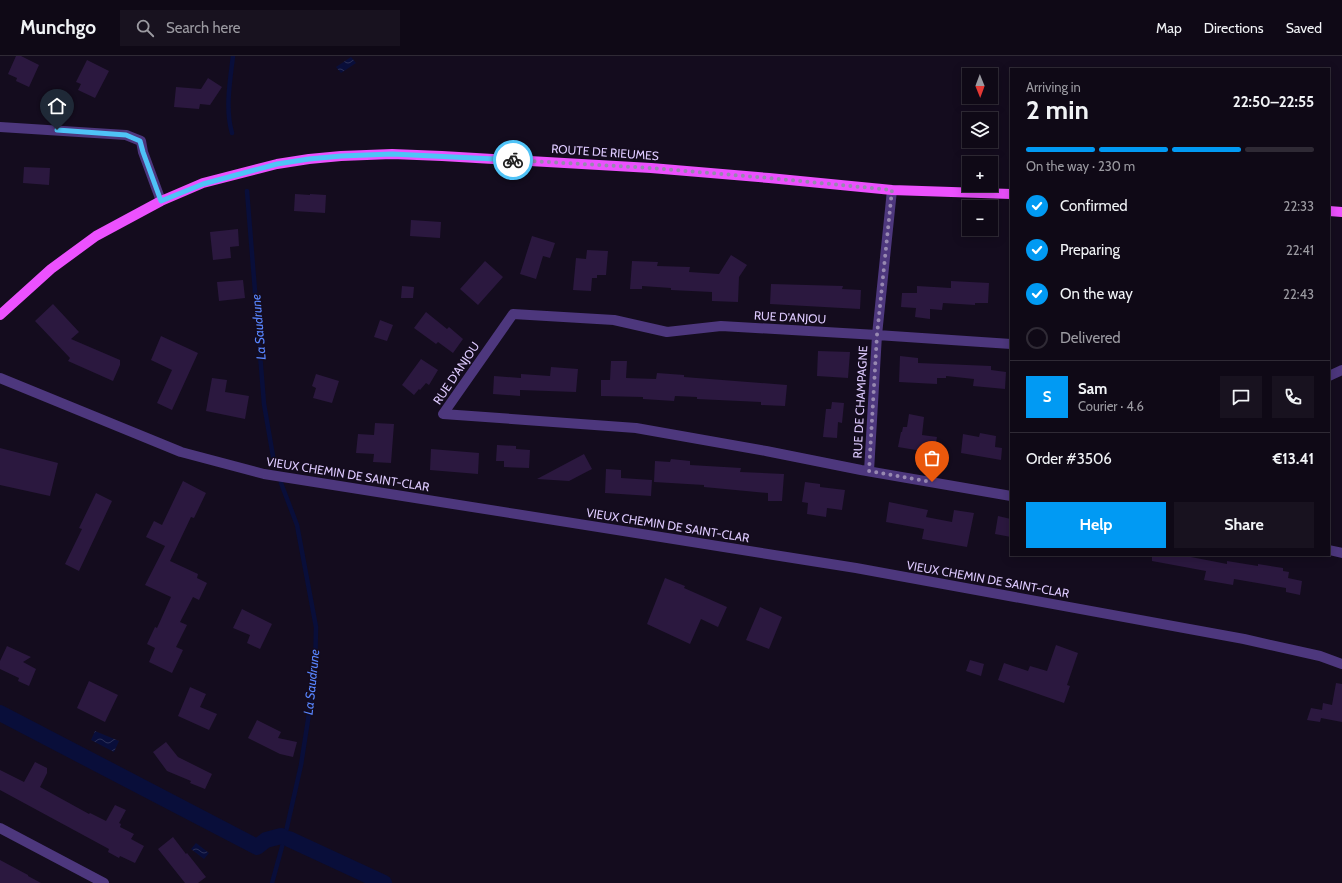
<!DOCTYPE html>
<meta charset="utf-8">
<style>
:root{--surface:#0f0916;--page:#18121f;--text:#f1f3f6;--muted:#9b9aa1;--line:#2f2a35;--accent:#019af3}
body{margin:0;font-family:Cabin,sans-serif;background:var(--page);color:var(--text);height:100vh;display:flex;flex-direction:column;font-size:15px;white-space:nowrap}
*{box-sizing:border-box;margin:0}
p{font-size:13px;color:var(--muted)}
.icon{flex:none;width:22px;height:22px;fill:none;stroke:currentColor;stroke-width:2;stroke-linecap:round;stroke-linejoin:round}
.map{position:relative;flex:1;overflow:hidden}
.side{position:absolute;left:1010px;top:12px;width:320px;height:488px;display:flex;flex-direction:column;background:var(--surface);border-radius:0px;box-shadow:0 2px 10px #0003,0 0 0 1px var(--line)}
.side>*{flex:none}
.needle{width:26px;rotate:179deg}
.controls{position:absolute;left:962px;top:12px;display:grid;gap:8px}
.controls a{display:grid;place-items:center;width:36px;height:36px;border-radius:0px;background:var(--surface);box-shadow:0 2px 10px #0003,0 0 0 1px var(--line);font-size:20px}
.pin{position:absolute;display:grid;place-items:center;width:34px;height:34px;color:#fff;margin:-41px -17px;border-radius:50% 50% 50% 0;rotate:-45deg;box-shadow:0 0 4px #0007}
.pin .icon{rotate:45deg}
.courier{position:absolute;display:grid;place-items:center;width:40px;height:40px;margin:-20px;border:3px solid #4fc3f7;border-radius:50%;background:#fff;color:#222;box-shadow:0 1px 5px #0007}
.head em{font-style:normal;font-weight:800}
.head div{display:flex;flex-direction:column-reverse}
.head{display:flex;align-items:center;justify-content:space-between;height:68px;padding:0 16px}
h1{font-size:26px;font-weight:800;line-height:30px}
.bar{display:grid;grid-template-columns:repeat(4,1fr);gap:6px 4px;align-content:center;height:48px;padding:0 16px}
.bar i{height:5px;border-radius:3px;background:var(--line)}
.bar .selected{background:var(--accent)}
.bar p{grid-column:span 4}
.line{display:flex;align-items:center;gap:10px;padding:0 16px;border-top:1px solid var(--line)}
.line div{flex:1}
.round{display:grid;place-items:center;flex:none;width:42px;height:42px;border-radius:0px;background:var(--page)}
ol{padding:0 16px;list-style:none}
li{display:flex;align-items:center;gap:12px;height:44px}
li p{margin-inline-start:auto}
li .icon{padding:4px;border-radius:50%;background:var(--accent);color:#fff;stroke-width:4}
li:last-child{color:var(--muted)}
li i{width:22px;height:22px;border:2px solid var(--line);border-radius:50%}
.cta{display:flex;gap:8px;margin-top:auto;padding:8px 16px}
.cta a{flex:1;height:46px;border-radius:0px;background:var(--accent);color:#fff;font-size:16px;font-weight:800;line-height:46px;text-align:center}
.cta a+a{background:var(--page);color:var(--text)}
header{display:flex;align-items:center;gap:24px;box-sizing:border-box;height:56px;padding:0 20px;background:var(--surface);border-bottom:1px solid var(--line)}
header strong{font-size:19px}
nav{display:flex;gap:22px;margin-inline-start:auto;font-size:14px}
.search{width:280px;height:36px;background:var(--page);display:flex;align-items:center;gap:10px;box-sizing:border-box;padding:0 14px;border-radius:0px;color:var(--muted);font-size:15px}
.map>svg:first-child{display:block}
.water{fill:url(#water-waves)}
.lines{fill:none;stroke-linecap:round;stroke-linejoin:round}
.stream{stroke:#090e3a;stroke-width:4.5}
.canal{stroke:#090e3a;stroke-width:16}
.building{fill:#2b183f}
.minor{stroke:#4d377d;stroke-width:10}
.major{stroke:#ec51fe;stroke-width:10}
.done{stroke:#9788b0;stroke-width:4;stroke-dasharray:0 7.2}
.route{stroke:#4fc3f7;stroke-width:5}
.labels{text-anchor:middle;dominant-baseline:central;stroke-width:3;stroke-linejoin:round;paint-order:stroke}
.street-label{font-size:12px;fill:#decaff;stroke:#140c1e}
.water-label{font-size:13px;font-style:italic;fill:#5885fe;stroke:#140c1e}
</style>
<header>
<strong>Munchgo</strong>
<div class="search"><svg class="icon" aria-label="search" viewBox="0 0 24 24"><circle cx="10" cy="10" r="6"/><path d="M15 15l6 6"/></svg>Search here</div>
<nav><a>Map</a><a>Directions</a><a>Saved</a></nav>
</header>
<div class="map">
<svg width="1342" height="827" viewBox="0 0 1342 827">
<defs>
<pattern id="water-waves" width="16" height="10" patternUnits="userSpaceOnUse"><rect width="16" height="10" fill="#090e3a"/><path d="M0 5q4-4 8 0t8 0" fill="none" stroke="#2c3058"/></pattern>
</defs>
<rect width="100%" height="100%" fill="#140c1e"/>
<path class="water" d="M 351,1 L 356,7 L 341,17 L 336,11 Z
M 95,675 L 119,685 L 114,696 L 91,684 Z
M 196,787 L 209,797 L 204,803 L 191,793 Z"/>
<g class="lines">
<path class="stream" d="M 232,77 C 225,53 230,25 233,0
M 247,135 L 264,348 L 274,406
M 272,827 L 285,780 L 301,709 L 315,619 L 316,571 L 297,469 L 281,427"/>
<path class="canal" d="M 0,657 L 257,791 L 266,784 L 281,780
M 289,783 L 384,827"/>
</g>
<path class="building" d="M 16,0 L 21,0 L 39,9 L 29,31 L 16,25 L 17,22 L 8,18 Z
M 87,4 L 109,15 L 95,42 L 78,34 L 81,28 L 76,26 Z
M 208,22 L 222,31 L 210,49 L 200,48 L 199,53 L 174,51 L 176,31 L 201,33 Z
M 24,111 L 50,112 L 49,129 L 23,127 Z
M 295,138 L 310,139 L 310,138 L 326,139 L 325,157 L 294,155 Z
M 411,164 L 441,166 L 440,182 L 410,180 Z
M 238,173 L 239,190 L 230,191 L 231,202 L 213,204 L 210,176 Z
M 532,180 L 555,187 L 550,202 L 543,200 L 536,223 L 520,218 Z
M 587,194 L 608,195 L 606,219 L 597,219 L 597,222 L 592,222 L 591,235 L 573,234 L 576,202 L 586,203 Z
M 731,199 L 747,209 L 739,221 L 738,246 L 712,245 L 712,236 L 671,234 L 671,232 L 642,230 L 642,233 L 630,233 L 632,205 L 658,206 L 657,210 L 690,211 L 689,216 L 719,218 Z
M 485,205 L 503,221 L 478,249 L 460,233 Z
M 243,224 L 245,242 L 219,245 L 217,226 Z
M 951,225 L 989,227 L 988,247 L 975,247 L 975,249 L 943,247 L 942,254 L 930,253 L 930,263 L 915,261 L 916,252 L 901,251 L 902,237 L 917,237 L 917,230 L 951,232 Z
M 771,228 L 843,230 L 842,233 L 861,234 L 860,253 L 770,248 Z
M 402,230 L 414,231 L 413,242 L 401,242 Z
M 53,248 L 79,276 L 71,283 L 120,304 L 120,309 L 113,325 L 68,305 L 70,302 L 35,265 Z
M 426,256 L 447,273 L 449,271 L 463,283 L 453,297 L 438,286 L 436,288 L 414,272 Z
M 380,264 L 393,269 L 387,285 L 374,281 Z
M 161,280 L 198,297 L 172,354 L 157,347 L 172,314 L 151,304 Z
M 818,295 L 850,296 L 848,322 L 817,320 Z
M 900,300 L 918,302 L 918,307 L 991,310 L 991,314 L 1006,316 L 1005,333 L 973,330 L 974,323 L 946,320 L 946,322 L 937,322 L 937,328 L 899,326 Z
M 421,303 L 438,314 L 429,329 L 426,327 L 420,334 L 419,333 L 414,339 L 402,329 Z
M 611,305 L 627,305 L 626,322 L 656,323 L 657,317 L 684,319 L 684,321 L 787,329 L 785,350 L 761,349 L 761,346 L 697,343 L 697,341 L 675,340 L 674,345 L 643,343 L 643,341 L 601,340 L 601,324 L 610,324 Z
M 551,311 L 578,313 L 576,336 L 520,334 L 520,340 L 493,338 L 494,320 L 521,322 L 521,318 L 550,320 Z
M 316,318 L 339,325 L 332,347 L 313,342 L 316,332 L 312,330 Z
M 212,322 L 227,324 L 225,336 L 249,340 L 245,363 L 206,355 Z
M 832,346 L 844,347 L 842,367 L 838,366 L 837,382 L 823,381 L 826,353 L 831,353 Z
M 909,358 L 924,361 L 922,379 L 937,381 L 934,397 L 898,391 L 901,376 L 902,376 L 903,371 L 907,371 Z
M 375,367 L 394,368 L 391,407 L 373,406 L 374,398 L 356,397 L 358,378 L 374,379 Z
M 980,377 L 996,380 L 995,391 L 1002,392 L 1001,404 L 961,397 L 963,378 L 979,381 Z
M 497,389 L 516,390 L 516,393 L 530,394 L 529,412 L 504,411 L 504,405 L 496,405 Z
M 0,392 L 58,407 L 50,440 L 0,429 Z
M 431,393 L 479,397 L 478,418 L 430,414 Z
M 584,398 L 592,413 L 569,425 L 537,423 Z
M 671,403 L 690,405 L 690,409 L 741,412 L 740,416 L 784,418 L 782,445 L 768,445 L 768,437 L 704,431 L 704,429 L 654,426 L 655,405 L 670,406 Z
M 606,413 L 621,414 L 621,422 L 652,424 L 651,440 L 605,437 Z
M 183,425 L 206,437 L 194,462 L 191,461 L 170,505 L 198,518 L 197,522 L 207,527 L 199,544 L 193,541 L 180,566 L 187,569 L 176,591 L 183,594 L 172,617 L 149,606 L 155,592 L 147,588 L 155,571 L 157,572 L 171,541 L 145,529 L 165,490 L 146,481 L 154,465 L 162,469 Z
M 805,426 L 820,428 L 820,431 L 845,434 L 842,454 L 827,452 L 826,461 L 807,458 L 808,447 L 802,446 Z
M 96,437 L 112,445 L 79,515 L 65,508 L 82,473 L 79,472 Z
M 889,446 L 928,454 L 926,461 L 952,466 L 954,454 L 974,457 L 967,491 L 922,483 L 924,473 L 886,466 Z
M 998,460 L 1011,463 L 1011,481 L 995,478 Z
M 1152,499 L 1192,499 L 1191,501 L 1227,508 L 1227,505 L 1258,510 L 1258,508 L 1283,512 L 1283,515 L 1289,516 L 1288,522 L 1302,525 L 1300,539 L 1286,536 L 1286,532 L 1234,523 L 1233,529 L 1204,524 L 1206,515 L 1152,505 Z
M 665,522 L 685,530 L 684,532 L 727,551 L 718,571 L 701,563 L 690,588 L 647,568 Z
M 760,551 L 782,561 L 769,593 L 746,584 Z
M 242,553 L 272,568 L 260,593 L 247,587 L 250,579 L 233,572 Z
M 1056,589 L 1078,597 L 1067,629 L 1070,630 L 1064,647 L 998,624 L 1004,607 L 1028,615 L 1030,610 L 1047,615 Z
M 7,590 L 31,601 L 23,606 L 36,613 L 29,630 L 18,625 L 19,622 L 0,613 L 0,605 Z
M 970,604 L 984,608 L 981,620 L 966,615 Z
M 89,625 L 118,639 L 105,666 L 77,652 Z
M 1336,627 L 1342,628 L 1342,666 L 1321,662 L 1320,666 L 1307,664 L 1311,652 L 1322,654 L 1323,647 L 1332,649 Z
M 190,631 L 206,638 L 200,651 L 217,658 L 209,674 L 178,660 Z
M 257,664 L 281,676 L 278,682 L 297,686 L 293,701 L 280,698 L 248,682 Z
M 166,686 L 178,701 L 212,718 L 205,733 L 190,727 L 191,725 L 167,715 L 153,696 Z
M 35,706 L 47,712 L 47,717 L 40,731 L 89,758 L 90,757 L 106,765 L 115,749 L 126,754 L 119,767 L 121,768 L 120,771 L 134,778 L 131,783 L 144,790 L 135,807 L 120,800 L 119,802 L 108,796 L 109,793 L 0,734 L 0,714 L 24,726 Z
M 173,781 L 186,798 L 187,797 L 206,821 L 198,827 L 185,827 L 158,793 Z
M 0,804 L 28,819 L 28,820 L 41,827 L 0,827 Z"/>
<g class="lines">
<path class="minor" d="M 0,71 L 126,79 L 141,85 L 143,96 L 161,145
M 1011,288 L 877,279 L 721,270 L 667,276 L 614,264 L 513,258 L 443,358 L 636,372 L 766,395 L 861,414 L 1011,440
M 1329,320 L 1342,314
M 0,322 L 181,396 L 264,418 L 856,512 L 1244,583 L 1320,600 L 1342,608
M 869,415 L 877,279 L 892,134
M 1329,494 L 1342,497
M 0,772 L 104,827"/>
<path class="major" d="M 1329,155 L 1342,156
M 0,259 L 51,213 L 96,180 L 161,145 L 203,127 L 277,108 L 309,103 L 341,100 L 392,98 L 442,100 L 651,112 L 769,122 L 892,134 L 1011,138"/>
</g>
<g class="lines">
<path class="done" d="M 513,104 L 651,112 L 769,122 L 892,134 L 877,279 L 869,415 L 932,426"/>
<path class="route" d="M 57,74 L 126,79 L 140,85 L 143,96 L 161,145 L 203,128 L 277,108 L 309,103 L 341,100 L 392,98 L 513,104"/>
</g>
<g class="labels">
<g class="street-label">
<text transform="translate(605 96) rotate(4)">ROUTE DE RIEUMES</text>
<text transform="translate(790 261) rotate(3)">RUE D'ANJOU</text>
<text transform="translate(456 317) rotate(-56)">RUE D'ANJOU</text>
<text transform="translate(860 346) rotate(-87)">RUE DE CHAMPAGNE</text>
<text transform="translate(348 418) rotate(9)">VIEUX CHEMIN DE SAINT-CLAR</text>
<text transform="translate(668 469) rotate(9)">VIEUX CHEMIN DE SAINT-CLAR</text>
<text transform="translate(988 523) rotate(10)">VIEUX CHEMIN DE SAINT-CLAR</text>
</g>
<g class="water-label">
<text transform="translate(258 271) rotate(-95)">La Saudrune</text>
<text transform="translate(311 626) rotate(-84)">La Saudrune</text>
</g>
</g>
</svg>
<div class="controls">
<a><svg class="needle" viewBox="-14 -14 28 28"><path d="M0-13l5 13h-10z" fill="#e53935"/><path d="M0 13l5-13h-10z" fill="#9b9aa1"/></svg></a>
<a><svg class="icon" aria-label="layers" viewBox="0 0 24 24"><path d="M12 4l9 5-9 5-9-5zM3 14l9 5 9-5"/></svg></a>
<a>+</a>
<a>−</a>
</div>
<div class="pin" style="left:932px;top:426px;background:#ea580c"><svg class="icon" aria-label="bag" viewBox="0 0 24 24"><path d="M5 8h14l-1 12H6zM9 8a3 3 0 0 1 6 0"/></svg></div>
<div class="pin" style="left:57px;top:74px;background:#1f2937"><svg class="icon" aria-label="home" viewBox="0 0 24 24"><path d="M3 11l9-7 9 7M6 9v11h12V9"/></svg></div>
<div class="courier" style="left:513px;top:104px"><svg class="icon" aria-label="bike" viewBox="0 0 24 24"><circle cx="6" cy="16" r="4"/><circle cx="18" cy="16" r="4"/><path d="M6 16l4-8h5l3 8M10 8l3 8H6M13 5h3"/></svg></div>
<section class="side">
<div class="head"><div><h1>2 min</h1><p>Arriving in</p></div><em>22:50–22:55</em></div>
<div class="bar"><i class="selected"></i><i class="selected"></i><i class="selected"></i><i></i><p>On the way · 230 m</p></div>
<ol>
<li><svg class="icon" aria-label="check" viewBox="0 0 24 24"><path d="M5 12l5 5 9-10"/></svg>Confirmed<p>22:33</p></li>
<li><svg class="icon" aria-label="check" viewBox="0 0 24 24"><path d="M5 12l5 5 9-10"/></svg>Preparing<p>22:41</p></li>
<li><svg class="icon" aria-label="check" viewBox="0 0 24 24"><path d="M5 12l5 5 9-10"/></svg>On the way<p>22:43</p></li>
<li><i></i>Delivered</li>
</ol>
<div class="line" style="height:72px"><b class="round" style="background:var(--accent);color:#fff">S</b><div><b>Sam</b><p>Courier · 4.6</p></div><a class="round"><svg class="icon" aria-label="chat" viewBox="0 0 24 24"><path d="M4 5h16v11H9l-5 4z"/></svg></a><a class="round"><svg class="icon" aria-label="phone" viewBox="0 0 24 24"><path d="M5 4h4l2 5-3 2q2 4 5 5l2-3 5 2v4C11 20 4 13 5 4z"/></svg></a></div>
<div class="line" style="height:52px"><div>Order #3506</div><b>€13.41</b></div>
<div class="cta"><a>Help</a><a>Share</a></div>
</section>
</div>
